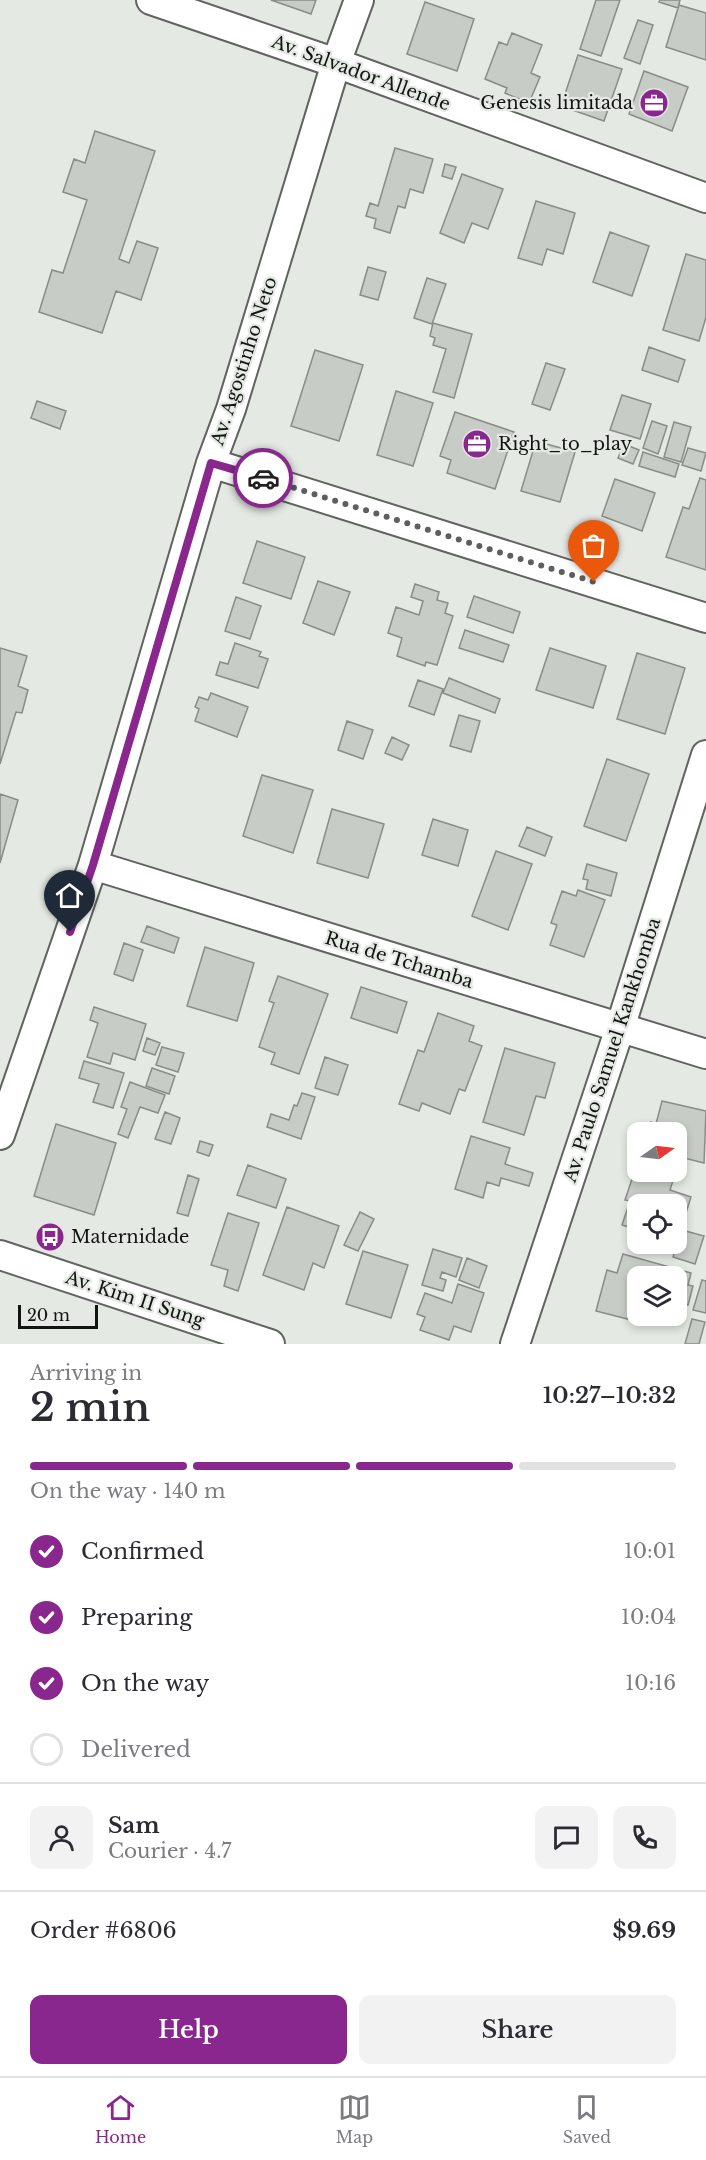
<!DOCTYPE html>
<meta charset="utf-8">
<style>
:root{--surface:#fff;--page:#f2f2f3;--text:#2b2b33;--muted:#7c7c81;--line:#e1e1e2;--accent:#8a278f}
body{margin:0;font-family:"Libre Baskerville",serif;background:var(--page);color:var(--text);height:100vh;display:flex;flex-direction:column;font-size:22px;white-space:nowrap}
*{box-sizing:border-box;margin:0}
p{font-size:20px;color:var(--muted)}
.icon{flex:none;width:33px;height:33px;fill:none;stroke:currentColor;stroke-width:2;stroke-linecap:round;stroke-linejoin:round}
.map{position:relative;height:1344px;overflow:hidden}
.panel{display:flex;flex-direction:column;background:var(--surface);flex:1}
.panel>*{flex:none}
.needle{width:39px;rotate:76deg}
.fabs{position:absolute;left:627px;top:1122px;display:grid;gap:12px}
.fabs a{display:grid;place-items:center;width:60px;height:60px;border-radius:12px;background:var(--surface);box-shadow:0 3px 9px #0003;font-size:30px}
.scale{position:absolute;left:18px;bottom:15px;width:80px;box-sizing:border-box;padding-left:6px;border:3px solid #121412;border-top:0;font-size:16px;line-height:21px;white-space:nowrap;color:#121412;-webkit-text-stroke:4px #e4e9e3;paint-order:stroke}
.pin{position:absolute;display:grid;place-items:center;width:51px;height:51px;color:#fff;margin:-62px -26px;border-radius:50% 50% 50% 0;rotate:-45deg;box-shadow:0 0 6px #0007}
.pin .icon{rotate:45deg}
.courier{position:absolute;display:grid;place-items:center;width:60px;height:60px;margin:-30px;border:4px solid #8a278f;border-radius:50%;background:#fff;color:#222;box-shadow:0 2px 8px #0007}
.head em{font-style:normal;font-weight:600}
.head div{display:flex;flex-direction:column-reverse}
.head{display:flex;align-items:center;justify-content:space-between;height:102px;padding:0 30px}
h1{font-size:39px;font-weight:600;line-height:45px}
.bar{display:grid;grid-template-columns:repeat(4,1fr);gap:9px 6px;align-content:center;height:72px;padding:0 30px}
.bar i{height:8px;border-radius:4px;background:var(--line)}
.bar .on{background:var(--accent)}
.bar p{grid-column:span 4}
.line{display:flex;align-items:center;gap:15px;padding:0 30px;border-top:2px solid var(--line)}
.line div{flex:1}
.round{display:grid;place-items:center;flex:none;width:63px;height:63px;border-radius:12px;background:var(--page)}
ol{padding:0 30px;list-style:none}
li{display:flex;align-items:center;gap:18px;height:66px}
li p{margin-inline-start:auto}
li .icon{padding:6px;border-radius:50%;background:var(--accent);color:#fff;stroke-width:4}
li:last-child{color:var(--muted)}
li i{width:33px;height:33px;border:3px solid var(--line);border-radius:50%}
.primary-button{display:flex;gap:12px;margin-top:auto;padding:12px 30px}
.primary-button a{flex:1;height:69px;border-radius:12px;background:var(--accent);color:#fff;font-size:24px;font-weight:600;line-height:69px;text-align:center}
.primary-button a+a{background:var(--page);color:var(--text)}
.tab-bar{display:flex;justify-content:space-around;align-items:center;height:84px;border-top:2px solid var(--line);background:var(--surface);font-size:16px;color:var(--muted)}
.tab-bar a{display:grid;justify-items:center;gap:3px}
.tab-bar .on{color:var(--accent)}
.map>svg:first-child{display:block}
.building{fill:#c7cdc6;stroke:#888d87;stroke-width:1.5}
.lines{fill:none;stroke-linecap:round;stroke-linejoin:round}
.minor-casing{stroke:#5f645f;stroke-width:32}
.minor{stroke:#fff;stroke-width:28}
.done{stroke:#5c5f5b;stroke-width:6;stroke-dasharray:0 10.8}
.route{stroke:#8a278f;stroke-width:8}
.labels{text-anchor:middle;dominant-baseline:central;stroke-width:4.5;stroke-linejoin:round;paint-order:stroke}
.street-label{font-size:18px;fill:#121412;stroke:#e4e9e3}
.poi-label{font-size:18px;fill:#121412;stroke:#e4e9e3;text-anchor:start}
</style>
<div class="map">
<svg width="706" height="1344" viewBox="0 0 706 1344">
<rect width="100%" height="100%" fill="#e4e9e3"/>
<path class="building" d="M 271,0 L 316,0 L 311,14 Z
M 596,0 L 620,0 L 601,56 L 580,49 Z
M 660,0 L 680,0 L 678,8 L 659,2 Z
M 425,2 L 474,19 L 457,71 L 407,54 Z
M 679,5 L 706,13 L 706,60 L 666,47 Z
M 638,20 L 653,25 L 640,64 L 624,58 Z
M 512,33 L 542,45 L 531,73 L 540,77 L 529,103 L 505,93 L 507,88 L 485,79 L 499,42 L 507,45 Z
M 578,55 L 622,69 L 604,121 L 561,106 Z
M 644,71 L 688,87 L 672,131 L 629,114 Z
M 95,131 L 155,151 L 119,259 L 129,263 L 137,241 L 158,248 L 141,300 L 116,291 L 102,333 L 39,312 L 52,270 L 63,273 L 87,200 L 63,192 L 74,159 L 85,163 Z
M 395,148 L 433,159 L 423,193 L 410,189 L 405,208 L 398,206 L 390,233 L 374,228 L 376,219 L 366,216 L 370,203 L 378,206 Z
M 445,164 L 456,167 L 452,179 L 442,176 Z
M 462,174 L 503,189 L 488,229 L 472,223 L 464,243 L 440,233 Z
M 536,201 L 575,213 L 563,254 L 547,249 L 542,265 L 518,258 Z
M 610,232 L 649,246 L 632,296 L 593,282 Z
M 686,254 L 706,260 L 706,317 L 699,341 L 663,330 Z
M 368,267 L 386,272 L 378,300 L 360,295 Z
M 427,278 L 446,284 L 432,324 L 414,318 Z
M 433,323 L 472,334 L 454,398 L 433,392 L 446,349 L 433,345 L 435,338 L 430,336 Z
M 649,347 L 685,360 L 678,382 L 642,370 Z
M 315,350 L 363,365 L 339,441 L 291,426 Z
M 546,363 L 565,369 L 550,410 L 532,404 Z
M 396,391 L 433,403 L 413,466 L 377,455 Z
M 622,395 L 651,404 L 640,439 L 610,430 Z
M 37,401 L 66,411 L 60,429 L 31,418 Z
M 455,412 L 514,432 L 495,489 L 447,473 L 451,460 L 440,456 Z
M 652,421 L 667,426 L 658,454 L 643,448 Z
M 674,422 L 691,427 L 681,462 L 664,457 Z
M 536,441 L 575,452 L 560,502 L 521,491 Z
M 624,444 L 639,450 L 633,464 L 618,458 Z
M 688,448 L 706,453 L 701,471 L 682,465 Z
M 643,452 L 679,464 L 675,477 L 639,466 Z
M 700,478 L 706,480 L 706,570 L 666,557 L 683,507 L 689,509 Z
M 615,479 L 655,493 L 642,531 L 602,516 Z
M 257,541 L 305,557 L 291,599 L 243,583 Z
M 318,581 L 350,592 L 334,635 L 303,623 Z
M 415,584 L 439,592 L 437,600 L 448,603 L 445,613 L 453,616 L 437,665 L 426,662 L 425,666 L 397,656 L 402,638 L 388,633 L 396,607 L 419,615 L 423,601 L 411,597 Z
M 474,596 L 520,612 L 513,633 L 467,617 Z
M 236,597 L 261,606 L 250,639 L 225,631 Z
M 465,630 L 509,645 L 503,662 L 459,648 Z
M 235,643 L 261,652 L 259,656 L 268,659 L 258,688 L 216,675 L 220,662 L 228,664 Z
M 0,648 L 27,656 L 18,686 L 28,690 L 22,713 L 16,712 L 0,764 Z
M 550,648 L 606,666 L 593,708 L 536,690 Z
M 637,653 L 685,668 L 665,734 L 617,719 Z
M 449,678 L 500,699 L 495,713 L 443,693 Z
M 418,680 L 443,689 L 434,715 L 409,706 Z
M 211,693 L 248,707 L 237,737 L 195,721 L 199,709 L 195,707 L 199,697 L 208,700 Z
M 459,715 L 480,721 L 471,752 L 450,746 Z
M 347,721 L 373,730 L 363,759 L 338,750 Z
M 392,737 L 409,745 L 402,760 L 385,753 Z
M 607,759 L 649,774 L 626,841 L 584,826 Z
M 262,775 L 313,790 L 293,853 L 243,836 Z
M 0,794 L 18,800 L 0,863 Z
M 332,809 L 384,824 L 368,878 L 317,863 Z
M 433,819 L 468,830 L 458,866 L 422,855 Z
M 527,827 L 552,837 L 545,856 L 519,846 Z
M 496,851 L 532,864 L 508,930 L 472,916 Z
M 587,864 L 617,873 L 611,896 L 586,889 L 588,880 L 583,879 Z
M 578,890 L 605,900 L 584,957 L 550,945 L 557,925 L 551,923 L 562,891 L 576,896 Z
M 147,926 L 179,938 L 174,953 L 141,942 Z
M 124,943 L 143,950 L 133,981 L 114,974 Z
M 205,947 L 254,963 L 237,1021 L 187,1006 Z
M 278,976 L 328,994 L 299,1074 L 271,1064 L 275,1053 L 259,1047 L 274,1003 L 269,1001 Z
M 361,987 L 407,1002 L 397,1033 L 351,1018 Z
M 94,1007 L 146,1024 L 135,1060 L 113,1053 L 110,1064 L 87,1057 L 98,1023 L 90,1020 Z
M 438,1013 L 474,1026 L 469,1041 L 482,1046 L 465,1091 L 459,1089 L 450,1114 L 422,1103 L 419,1111 L 399,1104 L 418,1050 L 424,1052 Z
M 147,1038 L 160,1043 L 155,1055 L 143,1051 Z
M 162,1047 L 184,1053 L 178,1072 L 156,1065 Z
M 505,1048 L 555,1063 L 545,1098 L 536,1096 L 524,1135 L 483,1122 Z
M 325,1057 L 348,1065 L 338,1095 L 315,1088 Z
M 84,1061 L 124,1073 L 113,1108 L 93,1102 L 99,1084 L 79,1078 Z
M 152,1068 L 175,1076 L 169,1094 L 146,1086 Z
M 130,1082 L 165,1095 L 158,1113 L 140,1107 L 128,1138 L 118,1134 L 127,1109 L 121,1107 Z
M 302,1093 L 315,1097 L 301,1139 L 267,1127 L 271,1114 L 289,1120 L 294,1105 L 297,1106 Z
M 662,1101 L 706,1111 L 704,1163 L 676,1156 L 676,1132 L 649,1132 L 651,1122 L 656,1124 Z
M 165,1112 L 180,1118 L 171,1144 L 155,1139 Z
M 56,1124 L 116,1143 L 94,1215 L 34,1196 Z
M 471,1136 L 510,1148 L 505,1164 L 533,1173 L 529,1186 L 501,1178 L 499,1186 L 487,1182 L 483,1198 L 455,1189 Z
M 200,1141 L 213,1145 L 209,1156 L 197,1152 Z
M 248,1165 L 286,1179 L 276,1208 L 237,1195 Z
M 635,1170 L 649,1175 L 650,1172 L 666,1172 L 675,1174 L 670,1190 L 691,1197 L 685,1216 L 676,1214 L 676,1204 L 638,1204 L 638,1230 L 622,1225 L 630,1201 L 625,1200 Z
M 188,1175 L 199,1179 L 188,1216 L 177,1213 Z
M 287,1207 L 339,1226 L 324,1268 L 313,1263 L 304,1290 L 263,1275 Z
M 360,1212 L 374,1219 L 358,1251 L 344,1245 Z
M 228,1213 L 259,1223 L 238,1291 L 224,1286 L 228,1270 L 211,1265 Z
M 682,1230 L 704,1236 L 695,1264 L 673,1257 Z
M 433,1249 L 462,1258 L 456,1277 L 442,1272 L 440,1278 L 446,1280 L 443,1291 L 422,1285 Z
M 363,1251 L 408,1265 L 391,1318 L 346,1304 Z
M 623,1254 L 691,1273 L 688,1285 L 693,1286 L 688,1305 L 676,1301 L 676,1276 L 638,1276 L 638,1316 L 645,1316 L 643,1323 L 596,1311 L 607,1270 L 617,1273 Z
M 467,1258 L 487,1266 L 479,1288 L 459,1280 Z
M 702,1280 L 706,1281 L 706,1313 L 693,1310 Z
M 458,1284 L 484,1293 L 471,1332 L 454,1326 L 449,1340 L 420,1330 L 425,1317 L 417,1314 L 425,1293 L 452,1303 Z
M 692,1319 L 705,1322 L 699,1344 L 685,1344 Z"/>
<g class="lines">
<g class="minor-casing">
<path id="minor" d="M 151,0 L 336,63 L 706,198
M 211,463 L 706,618
M 93,865 L 706,1054
M 0,1135 L 93,865 L 211,463 L 231,409 L 336,63 L 359,0
M 0,1255 L 270,1344
M 515,1344 L 620,1028 L 706,755"/>
</g>
<use href="#minor" class="minor"/>
</g>
<g class="lines">
<path class="done" d="M 263,478 L 594,582"/>
<path class="route" d="M 70,932 L 93,865 L 211,463 L 263,478"/>
</g>
<defs>
<g id="office-disc" transform="scale(1.5)"><circle r="9.5" fill="#8a278f" stroke="#e4e9e3"/><path d="M-6-3h4V-5.5h4V-3h4V5H-6ZM-1-4.5V-3h2v-1.5ZM-6 0V1H6V0Z" fill="#fff"/></g>
<g id="bus-disc" transform="scale(1.5)"><circle r="9.5" fill="#8a278f" stroke="#e4e9e3"/><path d="M-5-6H5V4H4V6H2V4H-2V6H-4V4H-5ZM-3.5-4V0h7V-4ZM-3.5 1.2v1.5H-2V1.2ZM2 1.2v1.5H3.5V1.2Z" fill="#fff"/></g>
</defs>
<g fill-rule="evenodd">
<use href="#office-disc" x="654" y="103"/>
<use href="#office-disc" x="477" y="444"/>
<use href="#bus-disc" x="50" y="1237"/>
</g>
<g class="labels">
<g class="street-label">
<text transform="translate(361 73) rotate(20)">Av. Salvador Allende</text>
<text transform="translate(244 361) rotate(-72)">Av. Agostinho Neto</text>
<text transform="translate(399 960) rotate(17)">Rua de Tchamba</text>
<text transform="translate(612 1050) rotate(-72)">Av. Paulo Samuel Kankhomba</text>
<text transform="translate(135 1299) rotate(18)">Av. Kim II Sung</text>
</g>
<g class="poi-label">
<text x="633" y="103" text-anchor="end">Genesis limitada</text>
<text x="498" y="444">Right_to_play</text>
<text x="71" y="1237">Maternidade</text>
</g>
</g>
</svg>
<div class="fabs">
<a><svg class="needle" viewBox="-14 -14 28 28"><path d="M0-13l5 13h-10z" fill="#e53935"/><path d="M0 13l5-13h-10z" fill="#7c7c81"/></svg></a>
<a><svg class="icon" aria-label="locate" viewBox="0 0 24 24"><circle cx="12" cy="12" r="6"/><path d="M12 2v4M12 18v4M2 12h4M18 12h4"/></svg></a>
<a><svg class="icon" aria-label="layers" viewBox="0 0 24 24"><path d="M12 4l9 5-9 5-9-5zM3 14l9 5 9-5"/></svg></a>
</div>
<div class="scale">20 m</div>
<div class="pin" style="left:594px;top:582px;background:#ea580c"><svg class="icon" aria-label="bag" viewBox="0 0 24 24"><path d="M5 8h14l-1 12H6zM9 8a3 3 0 0 1 6 0"/></svg></div>
<div class="pin" style="left:70px;top:932px;background:#1f2937"><svg class="icon" aria-label="home" viewBox="0 0 24 24"><path d="M3 11l9-7 9 7M6 9v11h12V9"/></svg></div>
<div class="courier" style="left:263px;top:478px"><svg class="icon" aria-label="car" viewBox="0 0 24 24"><path d="M5 17H2v-5l4-1 3-4h7l3 4 3 1v5h-3M9 17h6M6 11h13"/><circle cx="7" cy="17" r="2"/><circle cx="17" cy="17" r="2"/></svg></div>
</div>
<section class="panel">
<div class="head"><div><h1>2 min</h1><p>Arriving in</p></div><em>10:27–10:32</em></div>
<div class="bar"><i class="on"></i><i class="on"></i><i class="on"></i><i></i><p>On the way · 140 m</p></div>
<ol>
<li><svg class="icon" aria-label="check" viewBox="0 0 24 24"><path d="M5 12l5 5 9-10"/></svg>Confirmed<p>10:01</p></li>
<li><svg class="icon" aria-label="check" viewBox="0 0 24 24"><path d="M5 12l5 5 9-10"/></svg>Preparing<p>10:04</p></li>
<li><svg class="icon" aria-label="check" viewBox="0 0 24 24"><path d="M5 12l5 5 9-10"/></svg>On the way<p>10:16</p></li>
<li><i></i>Delivered</li>
</ol>
<div class="line" style="height:108px"><a class="round"><svg class="icon" aria-label="person" viewBox="0 0 24 24"><circle cx="12" cy="8" r="4"/><path d="M4 21q1-7 8-7t8 7"/></svg></a><div><b>Sam</b><p>Courier · 4.7</p></div><a class="round"><svg class="icon" aria-label="chat" viewBox="0 0 24 24"><path d="M4 5h16v11H9l-5 4z"/></svg></a><a class="round"><svg class="icon" aria-label="phone" viewBox="0 0 24 24"><path d="M5 4h4l2 5-3 2q2 4 5 5l2-3 5 2v4C11 20 4 13 5 4z"/></svg></a></div>
<div class="line" style="height:78px"><div>Order #6806</div><b>$9.69</b></div>
<div class="primary-button"><a>Help</a><a>Share</a></div>
</section>
<nav class="tab-bar">
<a class="on"><svg class="icon" aria-label="home" viewBox="0 0 24 24"><path d="M3 11l9-7 9 7M6 9v11h12V9"/></svg>Home</a>
<a><svg class="icon" aria-label="map" viewBox="0 0 24 24"><path d="M3 6l6-2 6 2 6-2v14l-6 2-6-2-6 2zM9 4v14M15 6v14"/></svg>Map</a>
<a><svg class="icon" aria-label="saved" viewBox="0 0 24 24"><path d="M7 4h10v16l-5-4-5 4z"/></svg>Saved</a>
</nav>
